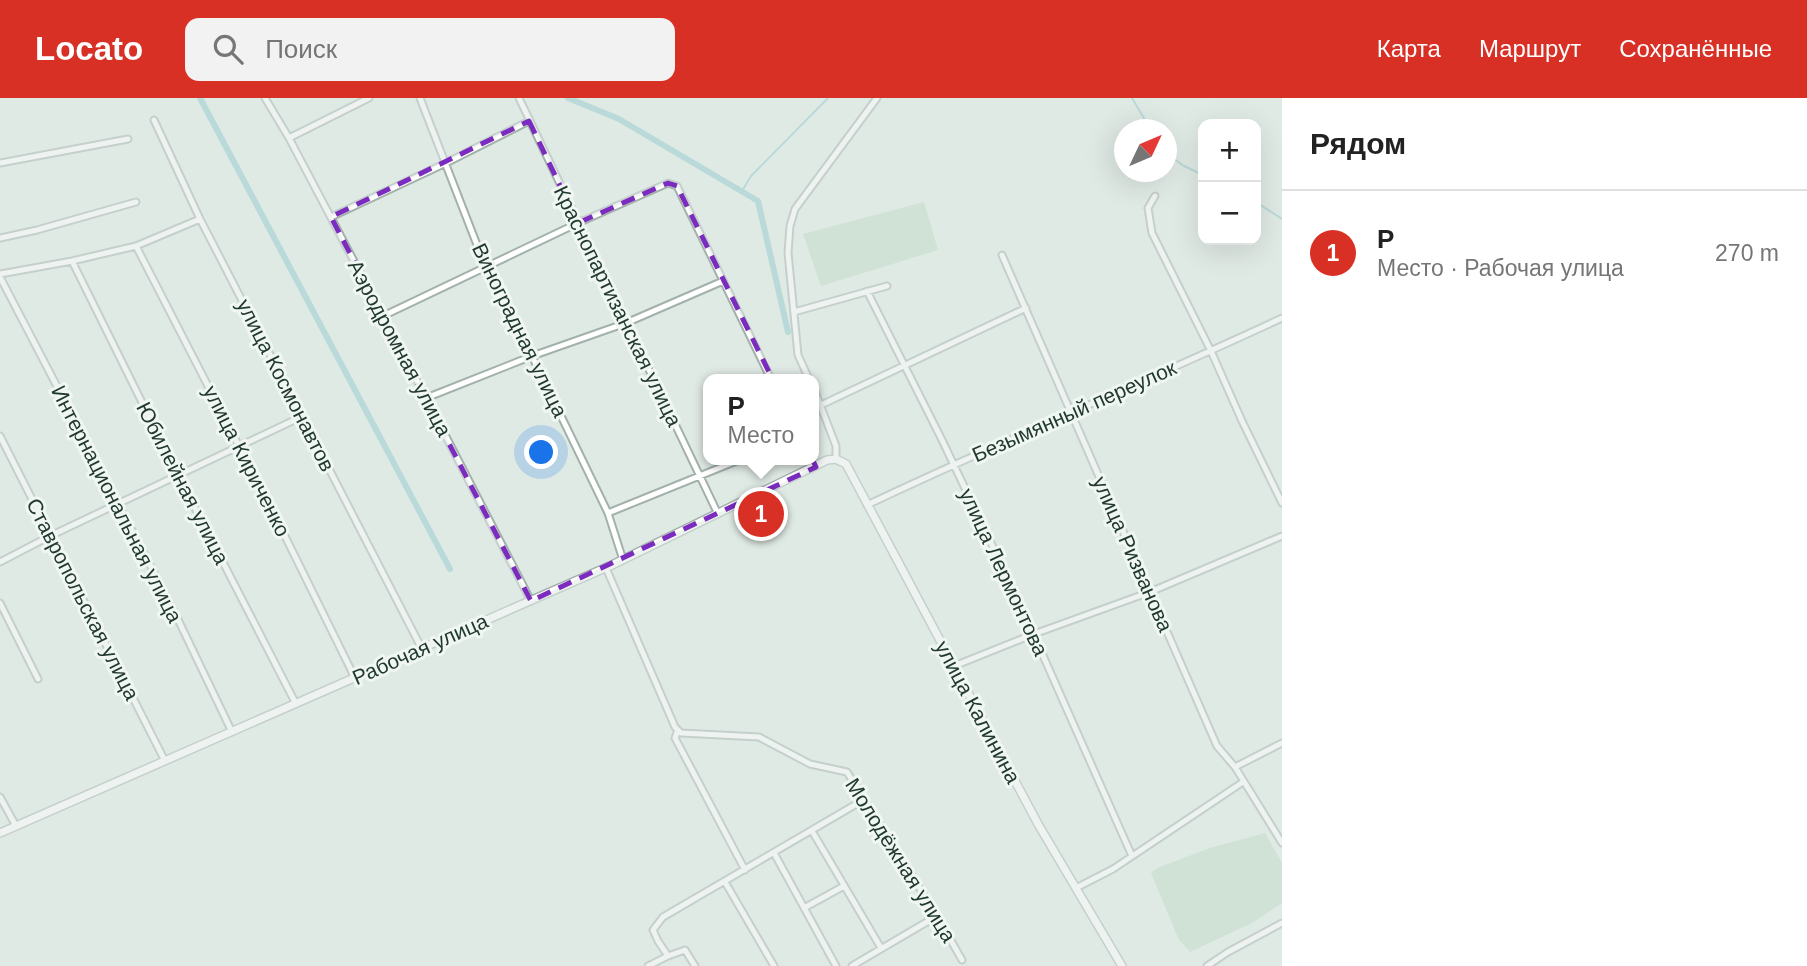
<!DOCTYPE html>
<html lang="ru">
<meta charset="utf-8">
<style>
body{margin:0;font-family:Arial,sans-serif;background:#f2f2f2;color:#222}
.controls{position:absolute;right:21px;top:21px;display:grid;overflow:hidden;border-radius:14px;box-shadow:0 7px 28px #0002}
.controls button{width:63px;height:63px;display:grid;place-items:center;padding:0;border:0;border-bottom:2px solid #e0e0e0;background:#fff;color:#222;font:35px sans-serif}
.compass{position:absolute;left:1114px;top:21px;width:63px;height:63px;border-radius:50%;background:#fff;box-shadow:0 7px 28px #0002;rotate:46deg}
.you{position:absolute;left:542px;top:355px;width:24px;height:24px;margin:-18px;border:5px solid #fff;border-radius:50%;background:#1a73e8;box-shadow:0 0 0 10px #1a73e833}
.badge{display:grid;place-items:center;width:46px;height:46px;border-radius:50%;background:#d93025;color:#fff;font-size:23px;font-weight:700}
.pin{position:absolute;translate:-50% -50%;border:4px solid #fff;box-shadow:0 2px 7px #0006}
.popup{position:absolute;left:703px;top:276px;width:116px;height:91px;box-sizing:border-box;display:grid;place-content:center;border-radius:14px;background:#fff;filter:drop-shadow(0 2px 5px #0005);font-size:23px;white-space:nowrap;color:#767676}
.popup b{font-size:26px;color:#222}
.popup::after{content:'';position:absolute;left:50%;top:100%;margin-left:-14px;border:14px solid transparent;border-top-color:#fff}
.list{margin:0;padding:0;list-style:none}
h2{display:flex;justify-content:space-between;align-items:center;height:91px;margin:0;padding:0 28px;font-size:30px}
h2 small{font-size:23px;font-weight:400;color:#767676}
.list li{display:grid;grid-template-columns:46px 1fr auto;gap:21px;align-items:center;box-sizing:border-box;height:126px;padding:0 28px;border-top:2px solid #e0e0e0}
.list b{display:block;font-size:26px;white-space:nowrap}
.list p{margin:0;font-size:23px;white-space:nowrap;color:#767676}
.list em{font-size:23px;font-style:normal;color:#767676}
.icon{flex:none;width:38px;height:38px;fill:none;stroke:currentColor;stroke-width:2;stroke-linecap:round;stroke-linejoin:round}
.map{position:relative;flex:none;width:1282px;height:868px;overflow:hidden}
header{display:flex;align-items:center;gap:42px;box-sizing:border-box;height:98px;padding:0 35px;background:#d93025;color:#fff}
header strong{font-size:33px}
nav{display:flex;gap:38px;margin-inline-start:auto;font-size:24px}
.search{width:490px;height:63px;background:#f2f2f2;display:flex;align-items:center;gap:18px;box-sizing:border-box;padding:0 24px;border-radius:14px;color:#767676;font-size:26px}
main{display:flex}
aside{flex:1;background:#fff}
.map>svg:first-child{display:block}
</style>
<header>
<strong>Locato</strong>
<div class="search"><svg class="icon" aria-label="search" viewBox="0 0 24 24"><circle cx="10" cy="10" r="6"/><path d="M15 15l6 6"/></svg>Поиск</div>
<nav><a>Карта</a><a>Маршрут</a><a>Сохранённые</a></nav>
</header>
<main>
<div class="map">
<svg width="1282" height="868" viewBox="0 0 1282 868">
<rect width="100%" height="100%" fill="#e0eae5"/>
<!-- green -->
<path fill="#bbd9c0" d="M 924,104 L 938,152 L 821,188 L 803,136 Z
M 1265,735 L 1282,765 L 1282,805 L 1254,824 L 1190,854 L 1179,842 L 1151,775 L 1157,770 L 1210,750 Z"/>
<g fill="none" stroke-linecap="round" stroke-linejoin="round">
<!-- stream -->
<path stroke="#8cc6cb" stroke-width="2" d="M 1132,0 L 1151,32
M 1167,56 L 1184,68 L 1203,77
M 742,93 L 751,78 L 828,0
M 1256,104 L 1282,121"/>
<!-- canal -->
<path stroke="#8cc6cb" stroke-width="6" d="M 200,0 L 450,471
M 568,0 L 619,21 L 758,103 L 788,234"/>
<defs>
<path id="minor" d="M 265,0 L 289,40 L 426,300 L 531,503
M 420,0 L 486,170 L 532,258 L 608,415 L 623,462
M 519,0 L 718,416
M 154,22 L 200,121 L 422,551
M 289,40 L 369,0
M 0,65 L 128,41
M 1155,98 L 1148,110 L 1152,135 L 1211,253 L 1242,323 L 1282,405
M 331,119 L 446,65 L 529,23
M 0,140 L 37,132 L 136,104
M 136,148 L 279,426 L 355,580
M 1002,157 L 1217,648 L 1235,669 L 1282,745
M 72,163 L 178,377 L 296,606
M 0,176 L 72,163 L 136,148 L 200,121
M 0,179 L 172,509 L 232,634
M 867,193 L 942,342 L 1021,508 L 1132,758
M 794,214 L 887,188
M 383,218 L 578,125 L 668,85 L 677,88 L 771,281
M 809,281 L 798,257 L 788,155 L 790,128 L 795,111 L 877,0
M 814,291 L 836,348 L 836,361
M 426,300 L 532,258 L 626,225 L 723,183
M 821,307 L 1026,210
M 0,338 L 165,663
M 867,407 C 1004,342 1145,284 1282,220
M 608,415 L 739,362
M 0,464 L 50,438 L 303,318
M 606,470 L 675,629 L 681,635 L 759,639 L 810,666 L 847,674 L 937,818 L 962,862
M 0,505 L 38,581
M 954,568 L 1034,536 L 1150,494 L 1282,438
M 678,632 L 675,640 L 745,772
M 1235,669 L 1282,645
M 0,699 L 16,728
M 812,733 L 881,850
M 774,755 L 836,868
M 725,784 L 774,868
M 1076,790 L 1113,771 L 1243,684
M 804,810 L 844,788
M 668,858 L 658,843 L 653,832 L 663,819 L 865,701
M 648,868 L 668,858 L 685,852 L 695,868
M 852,868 L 937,818
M 1207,868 L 1228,854 L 1282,825"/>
<path id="tertiary" d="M 0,735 L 612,467 L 827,362 L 836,361 L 846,366 L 1038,726 L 1122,868"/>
</defs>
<!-- minor casing -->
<use href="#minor" stroke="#a3b1ab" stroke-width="9"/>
<!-- tertiary casing -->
<use href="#tertiary" stroke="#a3b1ab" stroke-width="10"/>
<!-- minor -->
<use href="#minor" stroke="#fff" stroke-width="5"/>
<!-- tertiary -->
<use href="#tertiary" stroke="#fff" stroke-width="7"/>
</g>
<!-- marked area -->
<path d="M0 0H1282V868H0ZM 529,23 L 578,125 L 668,85 L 677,88 L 816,369 L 531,503 L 331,119 Z" fill="#e0eae5" fill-opacity=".55" fill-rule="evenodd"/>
<path fill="none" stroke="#7b2cbf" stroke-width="5" stroke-dasharray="14 9" stroke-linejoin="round" d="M 529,23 L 578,125 L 668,85 L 677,88 L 816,369 L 531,503 L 331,119 Z"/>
<g text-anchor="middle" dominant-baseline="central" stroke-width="6" stroke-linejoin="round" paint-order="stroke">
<!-- street labels -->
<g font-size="21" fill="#223931" stroke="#f0f7f3">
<text transform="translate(618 208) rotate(64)">Краснопартизанская улица</text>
<text transform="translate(520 232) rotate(64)">Виноградная улица</text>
<text transform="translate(400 250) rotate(62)">Аэродромная улица</text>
<text transform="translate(286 287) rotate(63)">улица Космонавтов</text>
<text transform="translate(1074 313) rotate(-24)">Безымянный переулок</text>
<text transform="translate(247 363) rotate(63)">улица Кириченко</text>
<text transform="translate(183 385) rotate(63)">Юбилейная улица</text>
<text transform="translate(117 406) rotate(63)">Интернациональная улица</text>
<text transform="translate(1133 456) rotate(66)">улица Ризванова</text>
<text transform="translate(1004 474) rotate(65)">улица Лермонтова</text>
<text transform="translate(83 501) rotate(63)">Ставропольская улица</text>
<text transform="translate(420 551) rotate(-24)">Рабочая улица</text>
<text transform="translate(978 614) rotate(62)">улица Калинина</text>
<text transform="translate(901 762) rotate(58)">Молодёжная улица</text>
</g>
</g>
</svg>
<div class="controls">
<button>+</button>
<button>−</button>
</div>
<svg class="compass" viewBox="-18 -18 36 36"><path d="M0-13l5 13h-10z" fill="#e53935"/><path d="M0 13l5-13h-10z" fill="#767676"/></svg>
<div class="you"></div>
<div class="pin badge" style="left:761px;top:416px">1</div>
<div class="popup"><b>Р</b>Место</div>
</div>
<aside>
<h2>Рядом<small></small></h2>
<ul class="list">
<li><span class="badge">1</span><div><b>Р</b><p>Место · Рабочая улица</p></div><em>270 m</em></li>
</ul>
</aside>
</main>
